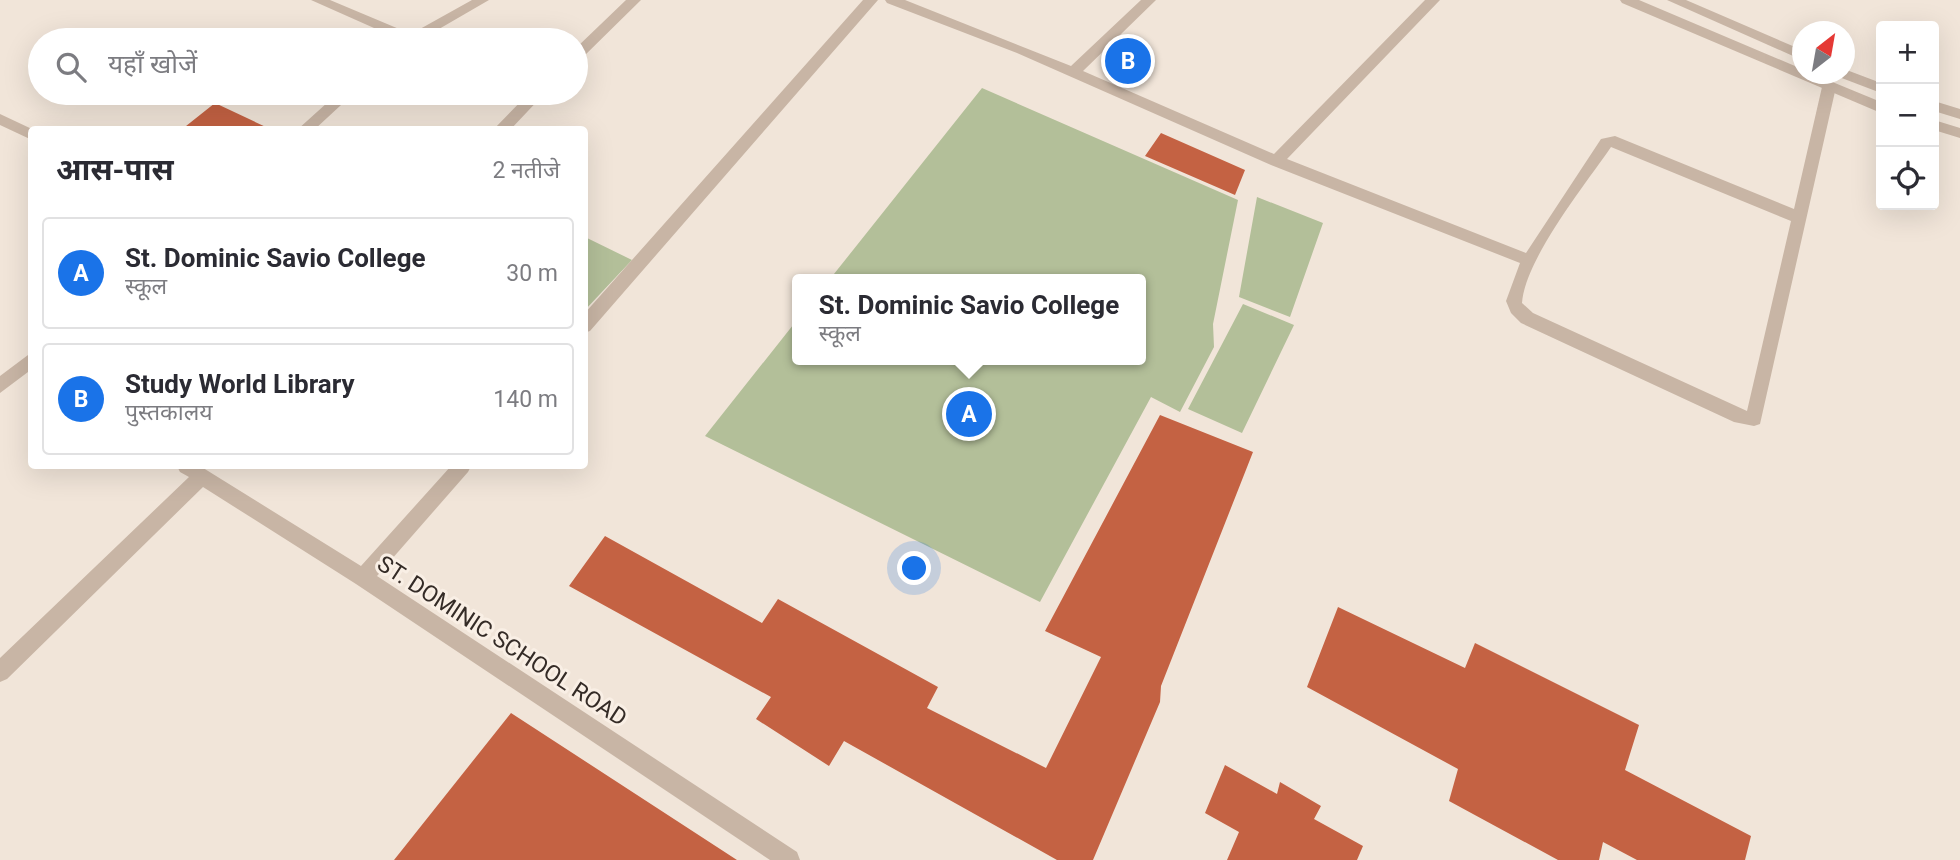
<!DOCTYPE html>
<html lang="hi">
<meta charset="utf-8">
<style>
body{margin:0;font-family:Roboto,"Noto Sans Devanagari",sans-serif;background:#f2f2f3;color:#2b2b33}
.controls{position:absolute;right:21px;top:21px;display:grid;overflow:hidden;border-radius:7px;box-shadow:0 7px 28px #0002}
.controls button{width:63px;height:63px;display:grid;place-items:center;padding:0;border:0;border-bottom:2px solid #e1e1e2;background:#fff;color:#2b2b33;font:35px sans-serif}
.compass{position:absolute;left:1792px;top:21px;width:63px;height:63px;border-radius:50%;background:#fff;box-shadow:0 7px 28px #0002;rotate:31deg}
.you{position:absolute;left:915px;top:569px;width:24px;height:24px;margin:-18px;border:5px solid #fff;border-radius:50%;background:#1a73e8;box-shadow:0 0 0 10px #1a73e833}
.badge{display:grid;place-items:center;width:46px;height:46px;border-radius:50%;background:#1a73e8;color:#fff;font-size:23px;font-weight:700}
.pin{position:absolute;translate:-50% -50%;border:4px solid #fff;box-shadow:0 2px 7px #0006}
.popup{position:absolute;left:792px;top:274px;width:354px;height:91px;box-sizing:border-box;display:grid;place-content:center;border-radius:7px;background:#fff;filter:drop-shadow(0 2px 5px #0005);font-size:23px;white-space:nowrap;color:#7c7c81}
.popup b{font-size:26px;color:#2b2b33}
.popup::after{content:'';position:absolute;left:50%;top:100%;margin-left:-14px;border:14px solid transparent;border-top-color:#fff}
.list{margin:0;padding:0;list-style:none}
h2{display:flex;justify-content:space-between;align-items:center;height:91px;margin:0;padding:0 28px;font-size:30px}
h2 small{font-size:23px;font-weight:400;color:#7c7c81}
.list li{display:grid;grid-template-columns:46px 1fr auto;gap:21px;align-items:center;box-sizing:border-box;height:112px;margin:0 14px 14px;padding:0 14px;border:2px solid #e1e1e2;border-radius:7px}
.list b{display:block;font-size:26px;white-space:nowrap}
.list p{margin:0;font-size:23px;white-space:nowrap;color:#7c7c81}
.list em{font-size:23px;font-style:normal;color:#7c7c81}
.icon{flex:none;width:38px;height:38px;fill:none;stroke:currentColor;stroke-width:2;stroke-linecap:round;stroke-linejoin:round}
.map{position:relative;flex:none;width:1960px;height:860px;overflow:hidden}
.search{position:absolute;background:#fff;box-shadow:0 7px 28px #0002;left:28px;top:28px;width:560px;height:77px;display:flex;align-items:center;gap:18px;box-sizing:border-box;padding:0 24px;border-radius:38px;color:#7c7c81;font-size:26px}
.panel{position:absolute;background:#fff;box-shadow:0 7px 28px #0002;left:28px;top:126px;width:560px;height:343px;border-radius:7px}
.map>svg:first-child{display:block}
</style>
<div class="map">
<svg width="1960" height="860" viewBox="0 0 1960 860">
<rect width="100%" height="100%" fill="#f1e5d9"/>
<!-- green -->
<path fill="#b3bf99" d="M 982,88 L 1238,200 L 1213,324 L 1214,347 L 1180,412 L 1151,397 L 1040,602 L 705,436 L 797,320 L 797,360 L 1140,360 L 1140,279 L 830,279 Z
M 1257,197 L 1323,223 L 1290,317 L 1239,297 Z
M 585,237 L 632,260 L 585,310 Z
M 1243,304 L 1294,325 L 1242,433 L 1188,409 Z"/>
<!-- building -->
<path fill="#c46243" d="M 215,103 L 268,128 L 181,130 Z
M 1161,133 L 1245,170 L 1235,195 L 1145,156 Z
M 1160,415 L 1253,452 L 1161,686 L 1160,702 L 1093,860 L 1057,860 L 844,741 L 829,766 L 756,719 L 771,697 L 569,586 L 605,536 L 762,623 L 778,599 L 938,687 L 927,708 L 1046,768 L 1101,657 L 1045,631 Z
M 1338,607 L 1465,668 L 1475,643 L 1639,725 L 1625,770 L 1751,836 L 1745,860 L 1637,860 L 1603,842 L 1599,860 L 1558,860 L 1449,801 L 1458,769 L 1307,687 Z
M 511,713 L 737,860 L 394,860 Z
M 1225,765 L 1277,794 L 1280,782 L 1321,806 L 1314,819 L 1363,846 L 1357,860 L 1227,860 L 1239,832 L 1205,813 Z"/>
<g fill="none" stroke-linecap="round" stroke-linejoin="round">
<!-- minor -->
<path fill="#c8b5a5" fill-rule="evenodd" d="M 311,0 L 330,0 L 411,34 L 472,0 L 489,0 L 420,40 L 401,40 Z
M 626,0 L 641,0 L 581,59 L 576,61 L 576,48 Z
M 863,0 L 878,0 L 590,331 L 584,333 L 584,314 Z
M 885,0 L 905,0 L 1071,66 L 1141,0 L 1156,0 L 1083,71 L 1274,154 L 1425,0 L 1440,0 L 1287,159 L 1526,253 L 1601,139 L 1615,136 L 1794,209 L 1822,87 L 1829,82 L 1834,83 L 1836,87 L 1760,424 L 1754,426 L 1734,422 L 1521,323 L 1511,313 L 1506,301 L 1520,263 L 1271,165 L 1017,53 L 887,3 ZM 1611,147 L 1791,221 L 1747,411 L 1533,313 L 1522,303 C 1525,259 1585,185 1611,147 Z
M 338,93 L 354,93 L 314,130 L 297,130 Z
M 529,93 L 545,93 L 510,130 L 493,130 Z
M 0,114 L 34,130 L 32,130 L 32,140 L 0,125 Z
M 32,352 L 32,369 L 0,393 L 0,376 Z
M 177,466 L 200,466 L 361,566 L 451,466 L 471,466 L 468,472 L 377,576 L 797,852 L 800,860 L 770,860 L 356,584 L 203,487 L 7,679 L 0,682 L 0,658 L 189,477 L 180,472 Z"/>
<!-- tertiary -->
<path fill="#c8b5a5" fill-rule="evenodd" d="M 1620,0 L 1639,0 L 1802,69 L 1802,74 L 1813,74 L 1881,102 L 1881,113 L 1622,3 Z
M 1667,0 L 1686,0 L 1802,50 L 1802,60 Z
M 1844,69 L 1881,83 L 1881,93 L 1839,77 L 1837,74 L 1844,74 Z
M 1934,101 L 1960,109 L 1960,119 L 1934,111 Z
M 1934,120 L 1960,128 L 1960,138 L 1934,130 Z"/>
</g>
<g text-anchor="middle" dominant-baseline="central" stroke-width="6" stroke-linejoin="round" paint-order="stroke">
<!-- street labels -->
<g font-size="23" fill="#342b26" stroke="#f9efe5">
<text transform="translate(502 641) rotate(33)">ST. DOMINIC SCHOOL ROAD</text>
</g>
</g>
</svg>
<div class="controls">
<button>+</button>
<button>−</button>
<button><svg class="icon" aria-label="locate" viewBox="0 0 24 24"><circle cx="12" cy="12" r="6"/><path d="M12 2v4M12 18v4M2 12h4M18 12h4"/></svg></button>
</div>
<svg class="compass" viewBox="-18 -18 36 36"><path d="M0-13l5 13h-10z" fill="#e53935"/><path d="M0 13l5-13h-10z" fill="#7c7c81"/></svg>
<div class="you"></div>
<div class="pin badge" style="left:969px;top:414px">A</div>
<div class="popup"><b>St. Dominic Savio College</b>स्कूल</div>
<div class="pin badge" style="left:1128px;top:61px">B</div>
<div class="search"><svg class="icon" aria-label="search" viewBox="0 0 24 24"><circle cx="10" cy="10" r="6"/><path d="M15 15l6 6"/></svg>यहाँ खोजें</div>
<section class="panel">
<h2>आस-पास<small>2 नतीजे</small></h2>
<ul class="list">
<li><span class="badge">A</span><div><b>St. Dominic Savio College</b><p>स्कूल</p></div><em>30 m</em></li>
<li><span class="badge">B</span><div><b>Study World Library</b><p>पुस्तकालय</p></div><em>140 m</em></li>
</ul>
</section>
</div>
